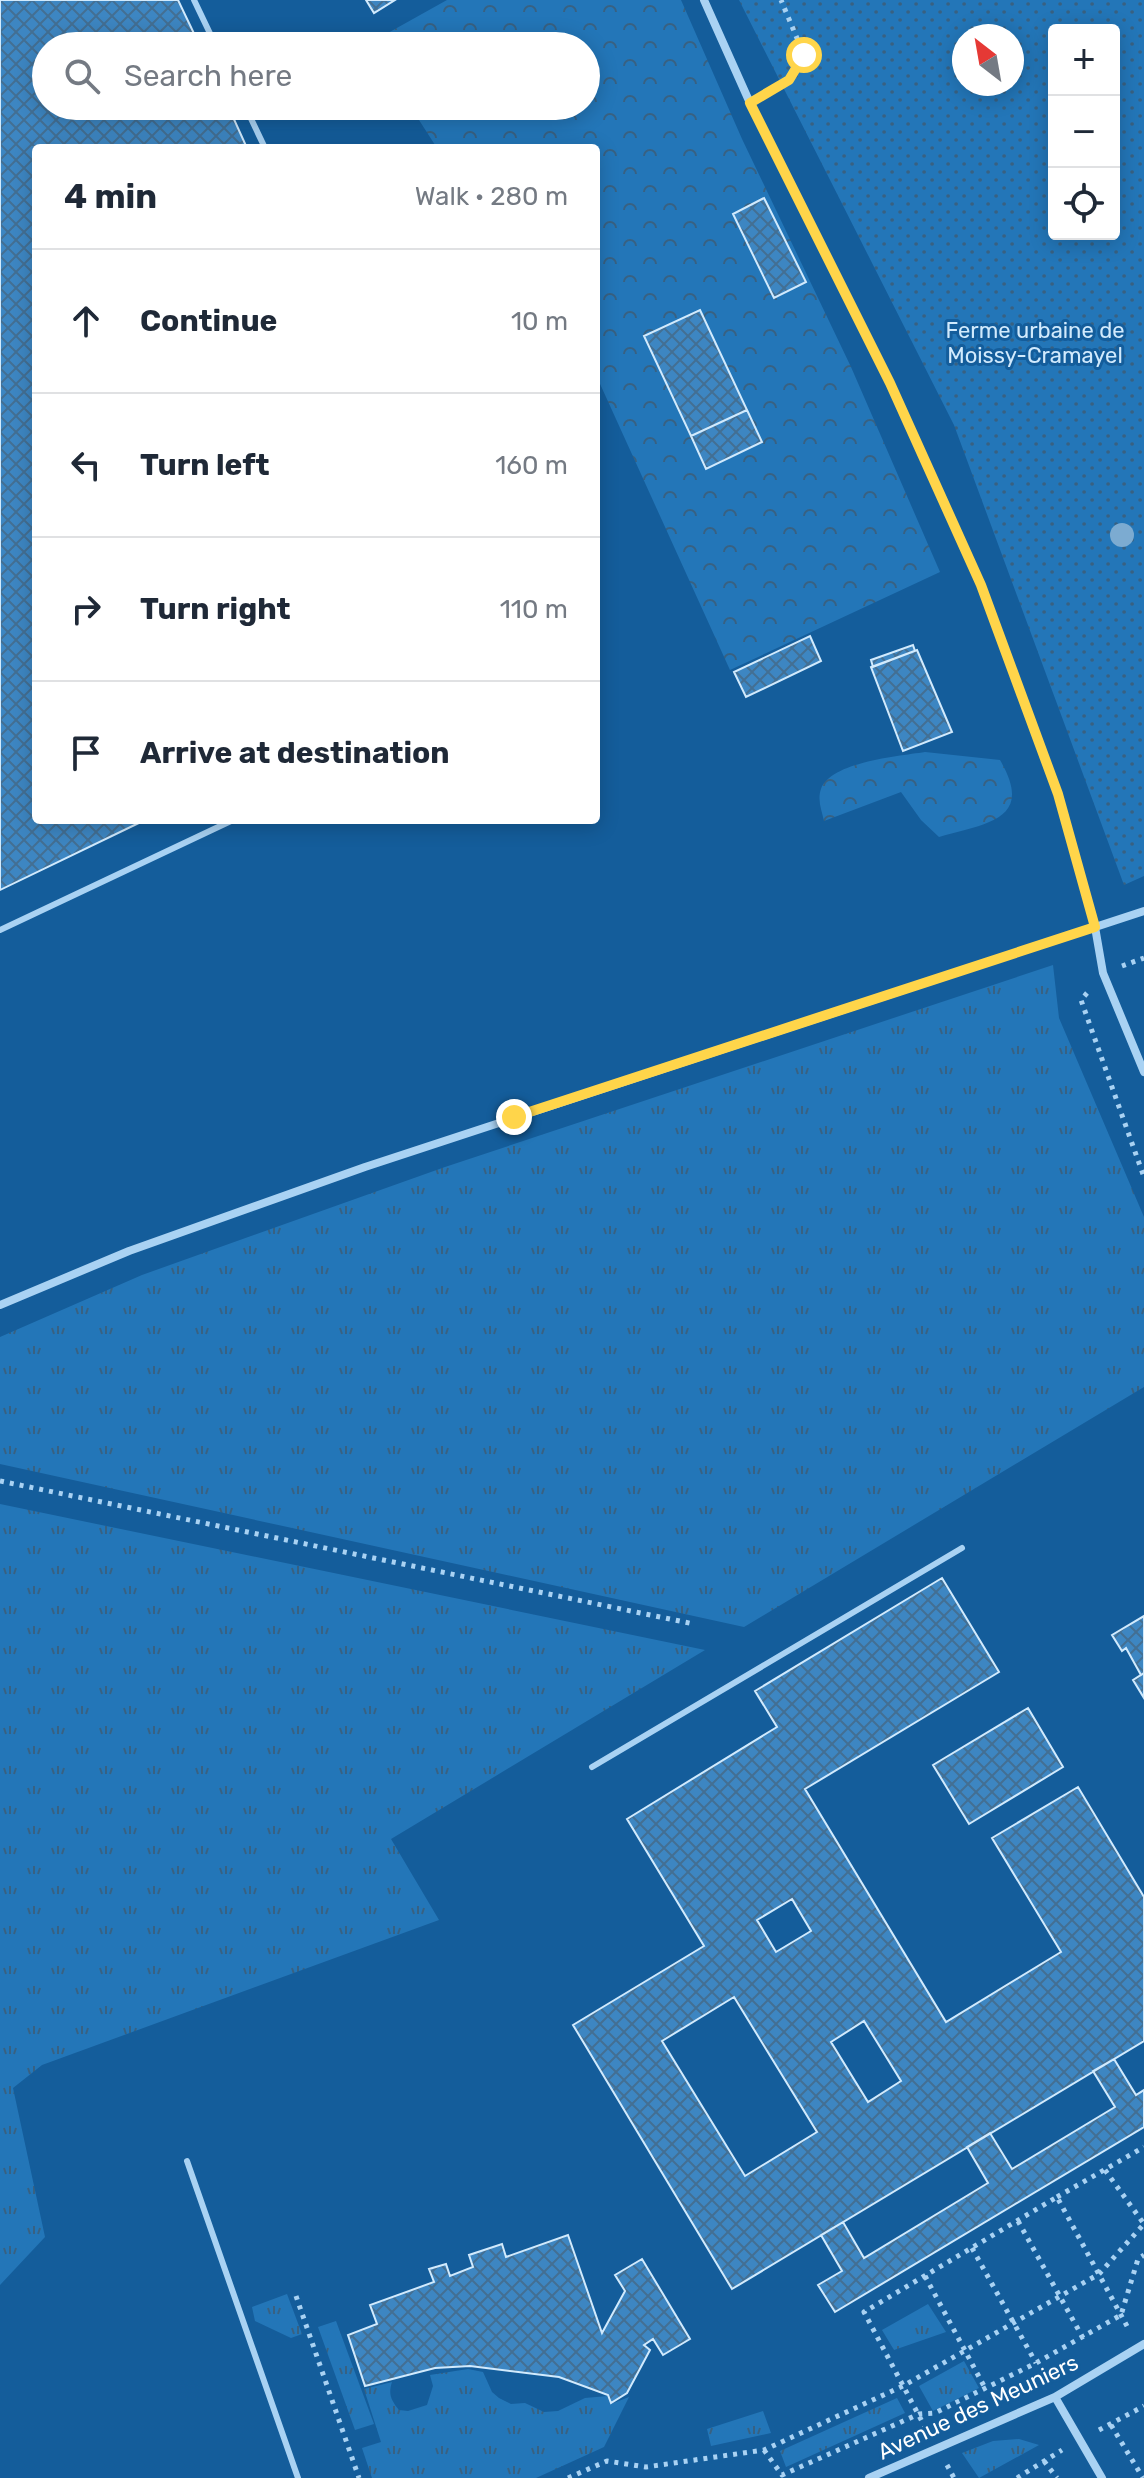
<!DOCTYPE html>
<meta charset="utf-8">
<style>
body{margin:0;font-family:Rubik,sans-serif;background:#f2f2f3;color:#1f2937}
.controls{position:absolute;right:24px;top:24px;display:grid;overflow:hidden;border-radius:8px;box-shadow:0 4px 20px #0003}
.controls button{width:72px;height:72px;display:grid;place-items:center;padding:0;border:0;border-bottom:2px solid #e0e1e3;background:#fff;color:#1f2937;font:40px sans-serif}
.compass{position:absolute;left:952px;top:24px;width:72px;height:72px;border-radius:50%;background:#fff;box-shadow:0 4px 20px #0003;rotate:329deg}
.stop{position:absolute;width:24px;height:24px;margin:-18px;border:6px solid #ffd54a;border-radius:50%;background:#fff}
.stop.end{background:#ffd54a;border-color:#fff;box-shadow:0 2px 8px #0008}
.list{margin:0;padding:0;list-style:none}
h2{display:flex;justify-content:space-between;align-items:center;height:104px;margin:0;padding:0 32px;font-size:34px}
h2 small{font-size:26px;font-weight:400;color:#747a83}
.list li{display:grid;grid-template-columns:52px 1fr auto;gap:24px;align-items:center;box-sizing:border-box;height:144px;padding:0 32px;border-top:2px solid #e0e1e3}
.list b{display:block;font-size:30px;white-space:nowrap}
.list em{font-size:26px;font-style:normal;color:#747a83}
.icon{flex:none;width:44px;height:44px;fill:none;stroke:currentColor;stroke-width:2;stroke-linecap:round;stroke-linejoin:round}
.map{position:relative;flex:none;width:1144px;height:2478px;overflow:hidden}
.search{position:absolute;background:#fff;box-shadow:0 4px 20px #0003;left:32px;top:32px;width:568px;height:88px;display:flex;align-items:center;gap:20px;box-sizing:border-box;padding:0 28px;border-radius:44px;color:#747a83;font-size:30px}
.panel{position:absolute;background:#fff;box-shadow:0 4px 20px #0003;left:32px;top:144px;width:568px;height:680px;border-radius:8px}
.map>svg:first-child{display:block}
</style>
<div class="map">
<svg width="1144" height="2478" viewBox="0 0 1144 2478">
<defs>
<pattern id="grass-tufts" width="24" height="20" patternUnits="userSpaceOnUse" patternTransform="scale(2)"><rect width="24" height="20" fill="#2376b8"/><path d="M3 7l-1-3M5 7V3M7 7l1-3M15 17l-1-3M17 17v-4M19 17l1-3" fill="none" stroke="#386182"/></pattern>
<pattern id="forest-crowns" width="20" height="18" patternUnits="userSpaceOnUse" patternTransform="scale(2)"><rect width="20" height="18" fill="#2376b8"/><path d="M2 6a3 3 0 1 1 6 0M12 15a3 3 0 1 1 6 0" fill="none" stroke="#386182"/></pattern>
<pattern id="park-dots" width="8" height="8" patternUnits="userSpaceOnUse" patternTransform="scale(2)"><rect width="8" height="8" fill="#2376b8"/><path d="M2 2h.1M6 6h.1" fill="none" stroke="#386182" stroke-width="1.8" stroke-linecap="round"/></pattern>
<pattern id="building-cross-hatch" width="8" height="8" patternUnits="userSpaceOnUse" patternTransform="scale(2)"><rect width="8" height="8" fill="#3d86c2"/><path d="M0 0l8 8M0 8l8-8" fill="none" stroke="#436f93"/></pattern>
</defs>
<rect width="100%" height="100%" fill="#145d9b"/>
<!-- grass -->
<path fill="url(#grass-tufts)" d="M 1053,965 L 1059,1018 L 1144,1217 L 1144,1387 L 744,1627 L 0,1464 L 0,1337 L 142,1275 L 445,1167 Z
M 0,1504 L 705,1650 L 391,1839 L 439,1920 L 42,2065 L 13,2088 L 45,2237 L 0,2285 Z
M 287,2294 L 302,2334 L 291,2338 L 255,2321 L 252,2307 Z
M 928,2304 L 946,2332 L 894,2350 L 882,2330 Z
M 336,2321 L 374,2424 L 355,2430 L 318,2327 Z
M 964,2361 L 979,2388 L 933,2411 L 919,2386 Z
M 468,2369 L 483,2372 L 492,2392 L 499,2398 L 511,2404 L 525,2403 L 544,2412 L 558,2411 L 585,2398 L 608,2396 L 611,2404 L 629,2397 L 604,2447 L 536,2478 L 372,2478 L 362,2448 L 381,2442 L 364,2389 L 392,2382 C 388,2394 391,2400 399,2410 L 408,2411 L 427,2405 L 433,2386 L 430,2375 Z
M 897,2398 L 905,2413 L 786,2467 L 780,2451 Z
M 763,2411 L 771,2433 L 711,2446 L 707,2429 Z
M 1019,2439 L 1039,2445 L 979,2478 L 962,2453 L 993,2441 Z"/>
<!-- forest -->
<path fill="url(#forest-crowns)" d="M 447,0 L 681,0 L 742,139 L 851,367 L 940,572 L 730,670 L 596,375 L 596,148 L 437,148 L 410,106 L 586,106 L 586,46 L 372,46 L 370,43 Z
M 925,752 L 1000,760 C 1035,820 987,823 939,837 L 921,820 L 901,792 L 824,821 C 822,811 817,800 821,789 C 830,762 900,756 925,752 Z"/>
<!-- park -->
<path fill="url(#park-dots)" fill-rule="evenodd" d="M 739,0 L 1144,0 L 1144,876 L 1124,885 L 954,425 ZM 1054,30 L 1114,30 L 1114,234 L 1054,234 ZM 964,36 L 1012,36 L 1012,84 L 964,84 Z"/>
<!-- building -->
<path fill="url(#building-cross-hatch)" stroke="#d1eafd" stroke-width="2" fill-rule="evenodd" d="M 0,0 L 178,0 L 200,46 L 46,46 L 46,106 L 228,106 L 247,148 L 36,148 L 36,820 L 145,820 L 0,890 Z
M 366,0 L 395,0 L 374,13 Z
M 764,198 L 806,282 L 774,298 L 733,214 Z
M 700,310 L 747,410 L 691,436 L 644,336 Z
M 747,410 L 762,442 L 706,469 L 691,436 Z
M 810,636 L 821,661 L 746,697 L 734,672 Z
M 913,645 L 915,651 L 873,667 L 871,660 Z
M 917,650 L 952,732 L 903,751 L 871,667 Z
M 942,1578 L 999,1672 L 805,1789 L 946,2022 L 1061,1952 L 992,1838 L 1078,1787 L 1144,1897 L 1144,2041 L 732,2289 L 573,2025 L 704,1946 L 627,1819 L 777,1727 L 755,1691 ZM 792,1899 L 811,1931 L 776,1952 L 757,1920 ZM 734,1997 L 817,2132 L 745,2176 L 662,2041 ZM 864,2021 L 901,2081 L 868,2102 L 831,2042 Z
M 1144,1616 L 1144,1673 L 1141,1675 L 1126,1648 L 1122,1651 L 1112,1635 Z
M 1144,1673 L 1144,1698 L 1133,1680 Z
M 1028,1708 L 1063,1767 L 969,1824 L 933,1765 Z
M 1114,2059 L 1136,2095 L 1144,2090 L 1144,2127 L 835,2312 L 818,2285 L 842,2271 L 821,2235 L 843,2222 L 864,2258 L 988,2183 L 967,2147 L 990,2133 L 1012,2169 L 1115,2107 L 1093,2071 Z
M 568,2235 L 602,2333 L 625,2291 L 615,2275 L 642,2259 L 690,2339 L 663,2355 L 653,2339 L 644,2345 L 650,2350 L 627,2393 L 611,2403 L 608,2395 L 559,2377 L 470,2366 L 435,2368 L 365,2386 L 348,2335 L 377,2324 L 370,2305 L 434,2282 L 429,2269 L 446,2264 L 450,2276 L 473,2267 L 469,2255 L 502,2244 L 506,2257 Z"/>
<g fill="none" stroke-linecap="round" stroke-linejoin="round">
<!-- path -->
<path stroke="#a9d2f3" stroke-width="5" stroke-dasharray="4 6" stroke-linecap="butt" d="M 768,92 L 789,80 L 804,55 L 781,0
M 1122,966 L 1144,958
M 1087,993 L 1081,1000 L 1144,1177
M 0,1481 L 694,1624
M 1105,2170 L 1144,2224
M 1057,2197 L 1144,2147
M 1018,2221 L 1083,2338
M 972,2248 L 1036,2363
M 925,2276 L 985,2388
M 296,2296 L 359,2478
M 1111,2425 L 1143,2478
M 926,2429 L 864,2312 L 1057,2197 L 1128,2328
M 1099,2430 L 1144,2406
M 764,2450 L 782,2475 L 919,2414 L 935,2413 L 1036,2363 L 1121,2315 L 1138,2259 L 1144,2255
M 1044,2461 L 1057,2478
M 947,2465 L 954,2478
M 568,2478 L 607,2461 L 646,2467 L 764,2450 L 903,2386 L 1099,2274 L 1144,2224
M 1017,2478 L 1062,2450"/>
<!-- lane -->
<path stroke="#a9d2f3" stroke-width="6" d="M 194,0 L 216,46
M 245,106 L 265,148
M 0,930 L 233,820
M 592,1767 L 962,1548
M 187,2161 L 298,2478"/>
<!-- street -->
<path stroke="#a9d2f3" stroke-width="8" d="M 704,0 L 750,103 L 890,383 L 981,585 L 1058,794 L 1095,927 L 1103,973 L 1144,1072
M 0,1305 L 129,1251 L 365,1167 L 1144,911
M 1055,2397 L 1102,2478
M 869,2478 L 1055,2397 L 1144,2344"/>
</g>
<!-- trees -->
<circle fill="#7cabd1" cx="1122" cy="535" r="12"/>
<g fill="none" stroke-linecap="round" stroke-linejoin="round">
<!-- route -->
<path stroke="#ffd54a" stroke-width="10" d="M 514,1117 L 1095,927 L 1058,794 L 981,585 L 890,383 L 750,103 L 789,80 L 804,55"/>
</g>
<g text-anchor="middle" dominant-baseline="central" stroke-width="6" stroke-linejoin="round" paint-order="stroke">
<!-- park labels -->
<g font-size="22" fill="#d1eafd" stroke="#145d9b">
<text x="1035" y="330">Ferme urbaine de<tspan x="1035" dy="25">Moissy-Cramayel</tspan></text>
</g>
<!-- street labels -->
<g font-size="22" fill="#fff" stroke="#145d9b">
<text transform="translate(978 2407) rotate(-25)">Avenue des Meuniers</text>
</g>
</g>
</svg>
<div class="controls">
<button>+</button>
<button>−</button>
<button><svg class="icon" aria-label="locate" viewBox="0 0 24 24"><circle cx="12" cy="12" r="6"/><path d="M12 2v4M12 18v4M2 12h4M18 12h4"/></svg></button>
</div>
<svg class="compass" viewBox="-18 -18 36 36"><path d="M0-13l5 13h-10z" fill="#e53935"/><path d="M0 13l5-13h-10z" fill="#747a83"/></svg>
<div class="stop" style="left:804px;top:55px"></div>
<div class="stop end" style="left:514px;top:1117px"></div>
<div class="search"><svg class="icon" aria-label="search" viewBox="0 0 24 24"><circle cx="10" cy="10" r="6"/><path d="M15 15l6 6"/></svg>Search here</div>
<section class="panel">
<h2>4 min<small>Walk · 280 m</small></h2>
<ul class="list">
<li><svg class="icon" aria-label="ahead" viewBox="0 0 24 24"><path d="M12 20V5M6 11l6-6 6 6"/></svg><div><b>Continue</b></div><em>10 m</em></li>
<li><svg class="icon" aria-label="left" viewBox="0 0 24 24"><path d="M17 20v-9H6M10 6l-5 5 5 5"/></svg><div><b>Turn left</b></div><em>160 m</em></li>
<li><svg class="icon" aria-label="right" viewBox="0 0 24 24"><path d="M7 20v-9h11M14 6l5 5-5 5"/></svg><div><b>Turn right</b></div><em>110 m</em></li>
<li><svg class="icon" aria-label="arrive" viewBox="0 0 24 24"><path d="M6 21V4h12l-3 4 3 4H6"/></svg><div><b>Arrive at destination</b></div></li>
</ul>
</section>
</div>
